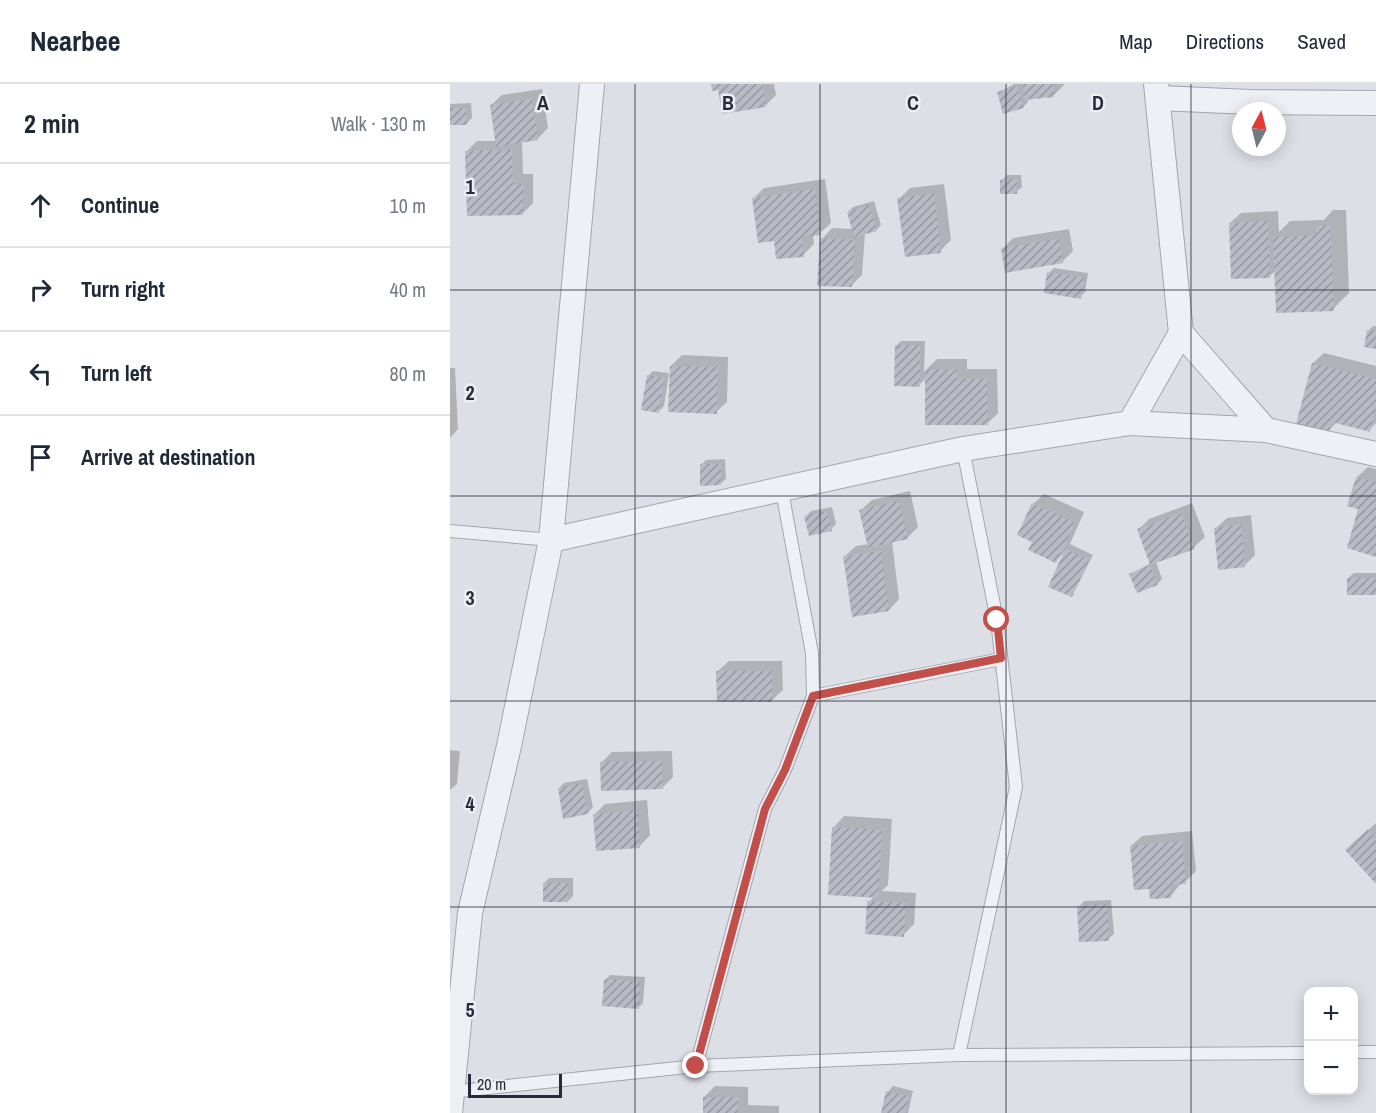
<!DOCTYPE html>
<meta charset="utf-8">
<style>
body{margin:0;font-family:"Archivo Narrow",sans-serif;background:#f6f6f7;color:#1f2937}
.controls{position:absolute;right:18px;bottom:18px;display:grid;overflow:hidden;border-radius:12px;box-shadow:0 3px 15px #0003}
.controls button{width:54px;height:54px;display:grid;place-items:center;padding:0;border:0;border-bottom:2px solid #e0e1e3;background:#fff;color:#1f2937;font:30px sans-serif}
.compass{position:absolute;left:782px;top:18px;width:54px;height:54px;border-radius:50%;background:#fff;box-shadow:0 3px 15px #0003;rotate:7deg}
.scale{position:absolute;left:18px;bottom:15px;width:94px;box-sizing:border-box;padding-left:6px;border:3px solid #282b3b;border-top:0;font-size:16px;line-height:21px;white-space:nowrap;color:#282b3b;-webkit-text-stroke:4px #eceef4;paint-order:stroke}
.stop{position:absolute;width:18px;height:18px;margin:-14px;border:4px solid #c34f4a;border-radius:50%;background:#fff}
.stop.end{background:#c34f4a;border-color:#fff;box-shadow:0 2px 6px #0008}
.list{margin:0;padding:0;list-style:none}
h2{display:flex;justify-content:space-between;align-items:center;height:78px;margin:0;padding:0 24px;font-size:26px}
h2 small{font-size:20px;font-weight:400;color:#747a83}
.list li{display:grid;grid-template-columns:39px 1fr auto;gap:18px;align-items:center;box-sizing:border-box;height:84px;padding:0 24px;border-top:2px solid #e0e1e3}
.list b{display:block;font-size:22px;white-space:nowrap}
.list em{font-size:20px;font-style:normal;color:#747a83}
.icon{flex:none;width:33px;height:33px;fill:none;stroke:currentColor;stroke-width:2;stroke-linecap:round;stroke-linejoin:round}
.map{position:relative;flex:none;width:926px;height:1029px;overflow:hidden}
header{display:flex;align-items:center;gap:36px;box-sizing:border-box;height:84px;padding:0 30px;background:#fff;border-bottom:2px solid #e0e1e3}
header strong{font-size:28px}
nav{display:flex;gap:33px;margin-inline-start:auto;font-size:21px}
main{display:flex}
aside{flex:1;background:#fff}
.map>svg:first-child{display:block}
</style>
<header>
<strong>Nearbee</strong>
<nav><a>Map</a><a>Directions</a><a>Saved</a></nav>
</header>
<main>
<aside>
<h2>2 min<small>Walk · 130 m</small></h2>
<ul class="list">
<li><svg class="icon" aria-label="ahead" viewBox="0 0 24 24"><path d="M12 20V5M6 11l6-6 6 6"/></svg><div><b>Continue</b></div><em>10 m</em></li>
<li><svg class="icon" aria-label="right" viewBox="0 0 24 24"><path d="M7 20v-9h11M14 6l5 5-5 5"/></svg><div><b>Turn right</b></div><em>40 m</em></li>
<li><svg class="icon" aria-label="left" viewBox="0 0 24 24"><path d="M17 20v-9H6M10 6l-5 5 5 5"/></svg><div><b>Turn left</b></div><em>80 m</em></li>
<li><svg class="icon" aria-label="arrive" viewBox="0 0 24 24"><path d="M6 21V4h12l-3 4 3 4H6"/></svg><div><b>Arrive at destination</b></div></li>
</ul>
</aside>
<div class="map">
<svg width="926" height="1029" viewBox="0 0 926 1029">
<defs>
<pattern id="building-hatch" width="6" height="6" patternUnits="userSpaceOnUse" patternTransform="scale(1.5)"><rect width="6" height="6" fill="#b8bac5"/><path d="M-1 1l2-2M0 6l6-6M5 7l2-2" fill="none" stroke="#9697a1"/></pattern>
</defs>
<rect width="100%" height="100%" fill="#dddfe6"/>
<!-- shadow -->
<path fill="#0003" d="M 262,0 L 324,0 L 326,11 L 315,22 Z
M 564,0 L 614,0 L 614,1 L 603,12 L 577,14 L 578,18 L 573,23 L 548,9 Z
M 92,5 L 98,44 L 87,55 L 72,57 L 73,90 L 83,90 L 83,119 L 73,129 L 16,68 L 27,57 L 47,57 L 41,21 L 52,11 Z
M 21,19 L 22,34 L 17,39 L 0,40 L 0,20 Z
M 557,91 L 571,91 L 572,103 L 566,108 L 552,96 Z
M 375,95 L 381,139 L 370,149 L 363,150 L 364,160 L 353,171 L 326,155 L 304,114 L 314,104 Z
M 494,100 L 501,156 L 490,167 L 449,115 L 460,104 Z
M 424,117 L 431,141 L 426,146 L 415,149 L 412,191 L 401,202 L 372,155 L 382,144 L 403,145 L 398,128 L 403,123 Z
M 883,126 L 896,126 L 899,209 L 883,225 L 825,187 L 820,192 L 780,139 L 791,129 L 828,127 L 829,148 L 840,137 L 874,136 Z
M 619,145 L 623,167 L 612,178 L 552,165 L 563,154 Z
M 604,184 L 638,189 L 635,208 L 630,213 L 599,189 Z
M 923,242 L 926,242 L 926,263 L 918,247 Z
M 451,257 L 475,257 L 474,288 L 487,275 L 517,275 L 517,285 L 547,285 L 548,329 L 537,340 L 476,294 L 469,301 L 446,262 Z
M 874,269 L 926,282 L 926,339 L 919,346 L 887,338 L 878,347 L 863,279 Z
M 232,271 L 278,273 L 277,318 L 266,328 L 221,282 Z
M 0,284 L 5,284 L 8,345 L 0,354 Z
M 203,287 L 219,289 L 214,322 L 209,327 L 198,292 Z
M 275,375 L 276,395 L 270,400 L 251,381 L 256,376 Z
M 918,383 L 926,385 L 926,471 L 907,393 Z
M 460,407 L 468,443 L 457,454 L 442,457 L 449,515 L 439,526 L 395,472 L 406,462 L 419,460 L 411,426 L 422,416 Z
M 594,410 L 634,428 L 620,460 L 643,471 L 622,512 L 615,467 L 606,477 L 584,457 L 583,420 Z
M 742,419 L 755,453 L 744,463 L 706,478 L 712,495 L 707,500 L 681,490 L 701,479 L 688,446 L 699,435 Z
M 382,423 L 386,440 L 381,445 L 356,432 L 361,427 Z
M 801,431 L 805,471 L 794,482 L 766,444 L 777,434 Z
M 904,489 L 926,489 L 926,509 L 898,494 Z
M 279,577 L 332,577 L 333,606 L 322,616 L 268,587 Z
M 0,666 L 10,667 L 7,700 L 0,706 Z
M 222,667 L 223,693 L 212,704 L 151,679 L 162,668 Z
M 137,695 L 143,723 L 138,729 L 109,704 L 114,699 Z
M 197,716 L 200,751 L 190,762 L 144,731 L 155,720 Z
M 394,732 L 442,735 L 438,801 L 432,807 L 466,809 L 464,840 L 453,851 L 419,818 L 424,812 L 384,743 Z
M 926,739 L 926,798 L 908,755 Z
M 742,747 L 746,787 L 735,798 L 731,799 L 721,812 L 700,803 L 681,762 L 692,752 Z
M 99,794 L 123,794 L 123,812 L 118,817 L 94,799 Z
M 661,816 L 664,850 L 658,855 L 629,823 L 634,817 Z
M 160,891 L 195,893 L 193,919 L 188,924 L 155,896 Z
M 265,1002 L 298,1003 L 298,1021 L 329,1022 L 329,1029 L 254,1029 L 254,1013 Z
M 443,1002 L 463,1007 L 458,1029 L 433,1029 L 438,1008 Z"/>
<!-- building -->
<path fill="url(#building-hatch)" d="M 261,0 L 312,0 L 316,23 L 272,30 L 268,6 L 262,7 Z
M 573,0 L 603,0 L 604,13 L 574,16 Z
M 567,2 L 574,24 L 553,30 L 547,8 Z
M 82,15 L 88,56 L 46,63 L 40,21 Z
M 0,24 L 16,24 L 17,41 L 0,41 Z
M 62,66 L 63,100 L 73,100 L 73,131 L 17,132 L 15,67 Z
M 567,95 L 567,110 L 550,110 L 550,96 Z
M 365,105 L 371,151 L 352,153 L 354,173 L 326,175 L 324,157 L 308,159 L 302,114 Z
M 484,110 L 491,169 L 455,173 L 447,114 Z
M 419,121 L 427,147 L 404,153 L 397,128 Z
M 818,137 L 820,194 L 781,195 L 779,139 Z
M 880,141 L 884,227 L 826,229 L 823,153 L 866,151 L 866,142 Z
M 370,154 L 405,156 L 402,203 L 367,202 Z
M 609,155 L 613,179 L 555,189 L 551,164 Z
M 597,188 L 634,194 L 631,215 L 594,209 Z
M 917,246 L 926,247 L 926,265 L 914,263 Z
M 445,261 L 470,261 L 470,303 L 444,302 Z
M 862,279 L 926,295 L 926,323 L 920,348 L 882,338 L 879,348 L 846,340 Z
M 220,282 L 268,283 L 267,330 L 218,328 Z
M 507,285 L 507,295 L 537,295 L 538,341 L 475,341 L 475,286 Z
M 197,291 L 214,294 L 209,329 L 191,326 Z
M 250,380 L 271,380 L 271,401 L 250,402 Z
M 906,393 L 926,398 L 926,473 L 897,464 L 908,425 L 897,422 Z
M 449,417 L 458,455 L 418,464 L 409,426 Z
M 582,419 L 625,439 L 606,479 L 578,466 L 582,458 L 567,451 Z
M 377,427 L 382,447 L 359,452 L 354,432 Z
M 731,429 L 745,465 L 700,481 L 687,445 Z
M 791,441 L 795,483 L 768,486 L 764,444 Z
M 615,465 L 639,476 L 622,513 L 598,503 Z
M 431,467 L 439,527 L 402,533 L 393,472 Z
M 700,481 L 708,501 L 687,509 L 679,490 Z
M 897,494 L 926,494 L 926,511 L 897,511 Z
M 266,587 L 322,587 L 322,618 L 267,618 Z
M 212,677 L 213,705 L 151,707 L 150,678 Z
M 132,699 L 138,730 L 113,735 L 108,704 Z
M 187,726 L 190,764 L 146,767 L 143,730 Z
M 382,743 L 432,746 L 428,814 L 378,811 Z
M 918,745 L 926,754 L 926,800 L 895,766 Z
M 732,757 L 736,800 L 720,801 L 721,814 L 700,815 L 699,805 L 684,806 L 680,762 Z
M 93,799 L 118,799 L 118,818 L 93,818 Z
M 417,817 L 456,819 L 454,853 L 415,850 Z
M 657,820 L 659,857 L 629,858 L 627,822 Z
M 154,895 L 190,898 L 189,925 L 152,922 Z
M 436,1007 L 459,1012 L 455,1029 L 431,1029 Z
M 253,1013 L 288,1013 L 287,1029 L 253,1029 Z"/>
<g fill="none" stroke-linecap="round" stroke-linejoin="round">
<defs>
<path id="lane" d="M 0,447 L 101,456
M 363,612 L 551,575
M 904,968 L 926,968
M 509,971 L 566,703 L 547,536 L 513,365
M 246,982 L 315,725 L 335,686 L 363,612 L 362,569 L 332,407
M 0,1008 L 246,982 L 509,971 L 858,969"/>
<path id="street" d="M 709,14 L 800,18 L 926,19
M 731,249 L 816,346
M 680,339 L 731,249 L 706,0
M 101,456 L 513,365 L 680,339 L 816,346 L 926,370
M 0,1029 L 20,829 L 59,662 L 101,456 L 142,0"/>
</defs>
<!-- lane casing -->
<use href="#lane" stroke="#a3a5af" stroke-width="14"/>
<!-- street casing -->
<use href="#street" stroke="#a3a5af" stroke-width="26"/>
<!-- lane -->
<use href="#lane" stroke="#eff0f5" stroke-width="12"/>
<!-- street -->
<use href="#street" stroke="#eff0f5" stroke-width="24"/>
</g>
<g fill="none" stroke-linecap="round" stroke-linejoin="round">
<!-- route -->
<path stroke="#c34f4a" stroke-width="8" d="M 246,982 L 315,725 L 335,686 L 363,612 L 551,574 L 547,536"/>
</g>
<!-- grid -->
<path fill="none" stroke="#282b3b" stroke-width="1.5" stroke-opacity="0.55" d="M 185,0 L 185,1029M 370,0 L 370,1029M 556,0 L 556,1029M 741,0 L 741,1029M 0,206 L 926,206M 0,412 L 926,412M 0,617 L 926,617M 0,823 L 926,823"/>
<g font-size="20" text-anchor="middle" font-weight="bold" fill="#282b3b" stroke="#eceef4" stroke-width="5" stroke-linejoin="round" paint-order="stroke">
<text x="93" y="26">A</text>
<text x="278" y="26">B</text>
<text x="463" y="26">C</text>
<text x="648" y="26">D</text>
<text x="20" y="110">1</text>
<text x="20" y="316">2</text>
<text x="20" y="521">3</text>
<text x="20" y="727">4</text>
<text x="20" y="933">5</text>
</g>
</svg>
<div class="controls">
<button>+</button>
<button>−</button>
</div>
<svg class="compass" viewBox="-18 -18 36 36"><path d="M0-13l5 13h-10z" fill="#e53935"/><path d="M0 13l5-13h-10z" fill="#747a83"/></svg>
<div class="scale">20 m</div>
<div class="stop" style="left:547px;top:536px"></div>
<div class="stop end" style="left:246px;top:982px"></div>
</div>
</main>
